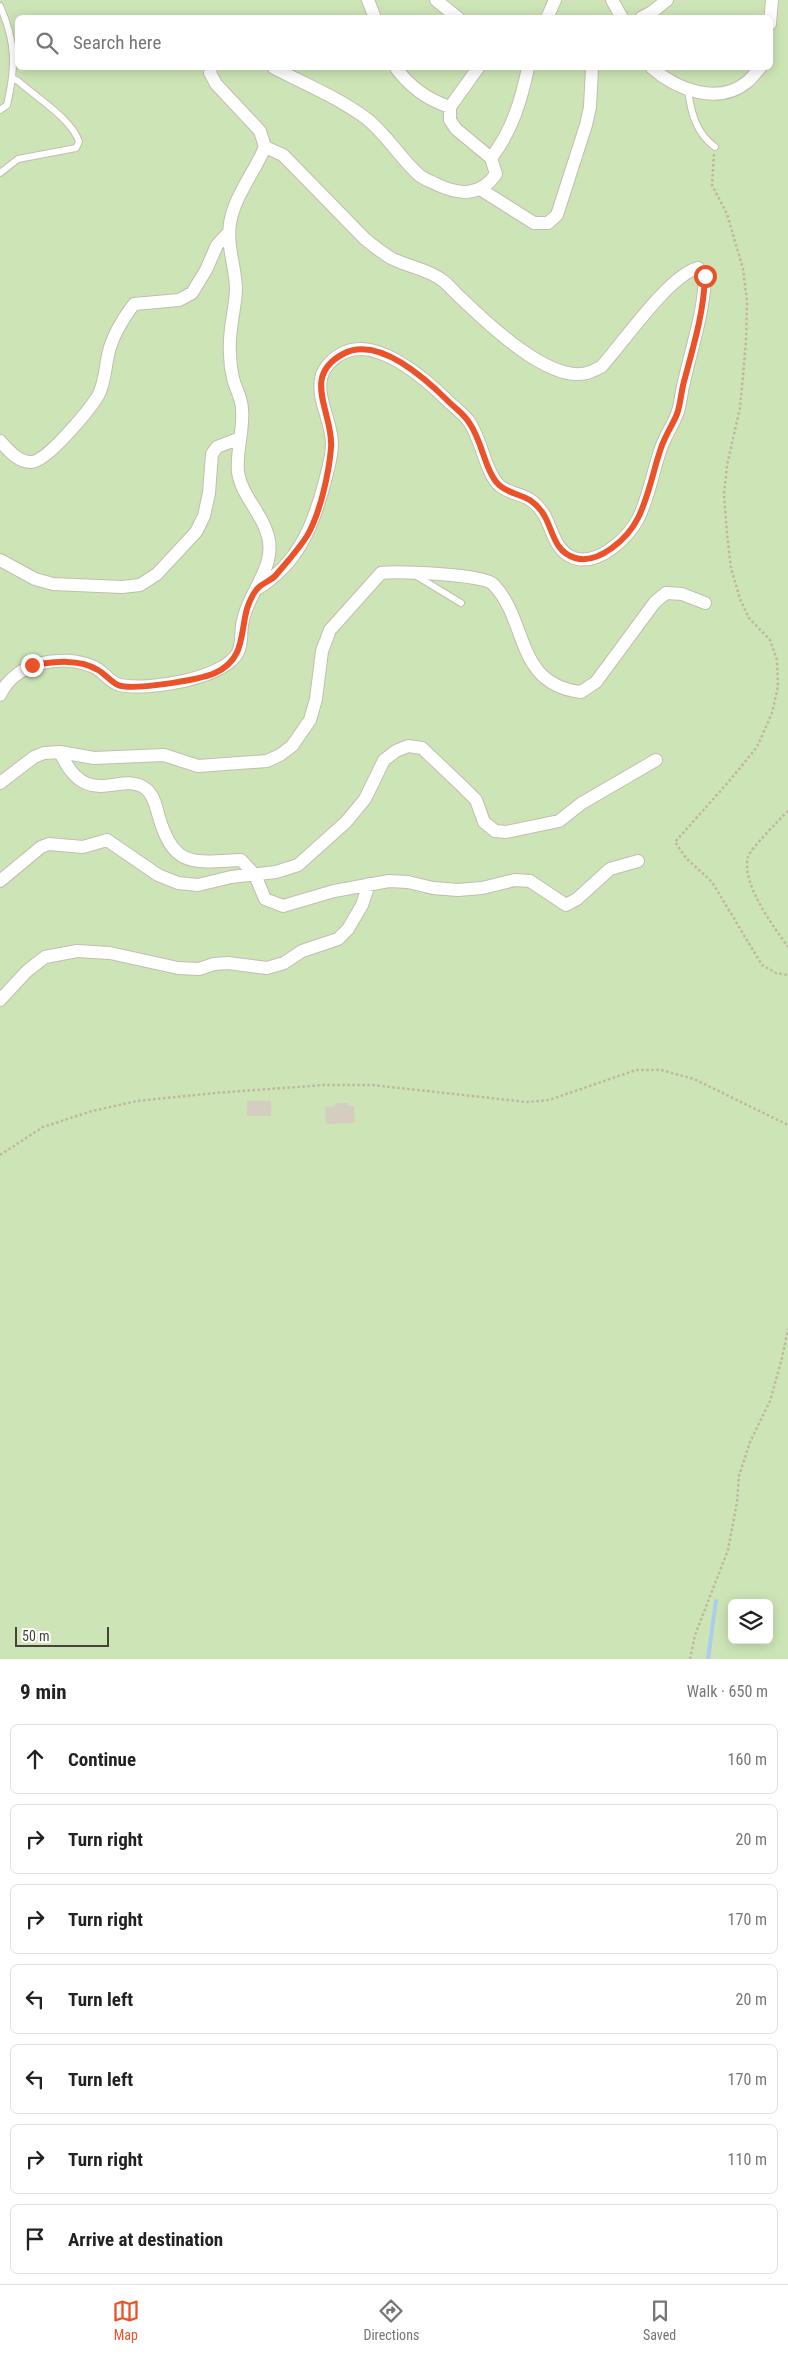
<!DOCTYPE html>
<meta charset="utf-8">
<style>
body{margin:0;font-family:"Roboto Condensed",sans-serif;background:#f2f2f2;color:#222}
.controls{position:absolute;right:15px;bottom:15px;display:grid;overflow:hidden;border-radius:8px;box-shadow:0 2px 12px #0003}
.controls button{width:45px;height:45px;display:grid;place-items:center;padding:0;border:0;border-bottom:1px solid #e0e0e0;background:#fff;color:#222;font:25px sans-serif}
.scale{position:absolute;left:15px;bottom:12px;width:94px;box-sizing:border-box;padding-left:5px;border:2px solid #484339;border-top:0;font-size:14px;line-height:18px;white-space:nowrap;color:#484339;-webkit-text-stroke:4px #fff;paint-order:stroke}
.stop{position:absolute;width:15px;height:15px;margin:-11px;border:4px solid #ec522a;border-radius:50%;background:#fff}
.stop.end{background:#ec522a;border-color:#fff;box-shadow:0 1px 5px #0008}
.list{margin:0;padding:0;list-style:none}
h2{display:flex;justify-content:space-between;align-items:center;height:65px;margin:0;padding:0 20px;font-size:21px}
h2 small{font-size:16px;font-weight:400;color:#767676}
.list li{display:grid;grid-template-columns:32px 1fr auto;gap:15px;align-items:center;box-sizing:border-box;height:70px;margin:0 10px 10px;padding:0 10px;border:1px solid #e0e0e0;border-radius:8px}
.list b{display:block;font-size:19px;white-space:nowrap}
.list em{font-size:16px;font-style:normal;color:#767676}
.icon{flex:none;width:28px;height:28px;fill:none;stroke:currentColor;stroke-width:2;stroke-linecap:round;stroke-linejoin:round}
.map{position:relative;flex:none;width:788px;height:1659px;overflow:hidden}
.search{position:absolute;background:#fff;box-shadow:0 2px 12px #0003;left:15px;right:15px;top:15px;height:55px;display:flex;align-items:center;gap:12px;box-sizing:border-box;padding:0 18px;border-radius:8px;color:#767676;font-size:19px}
.sheet{height:625px;background:#fff}
nav{display:flex;justify-content:space-around;align-items:center;box-sizing:border-box;height:70px;border-top:1px solid #e0e0e0;background:#fff;font-size:14px;color:#767676}
nav a{display:grid;justify-items:center;gap:2px}
nav .on{color:#ec522a}
.map>svg:first-child{display:block}
</style>
<div class="map">
<svg width="788" height="1659" viewBox="0 0 788 1659">
<rect width="100%" height="100%" fill="#f4f2ea"/>
<!-- green -->
<path fill="#cde5b6" fill-rule="evenodd" d="M 0,0 L 788,0 L 788,1659 L 0,1659 ZM 18,18 L 770,18 L 770,68 L 18,68 ZM 732,1603 L 769,1603 L 769,1640 L 732,1640 Z"/>
<g fill="none" stroke-linecap="round" stroke-linejoin="round">
<!-- stream -->
<path stroke="#abceec" stroke-width="4" d="M 708,1659 L 716,1601"/>
</g>
<!-- building -->
<path fill="#d5cec0" d="M 247,1101 L 271,1101 L 271,1116 L 247,1116 Z
M 335,1103 L 348,1103 L 348,1106 L 354,1106 L 355,1123 L 326,1124 L 325,1107 L 335,1106 Z"/>
<g fill="none" stroke-linecap="round" stroke-linejoin="round">
<defs>
<path id="lane" d="M 0,6 C 16,42 16,66 7,105 L 0,110
M 688,90 C 691,113 696,133 715,147
M 0,173 L 18,159 L 76,148 L 79,142 C 73,120 36,97 18,81 L 12,78
M 415,575 L 461,603"/>
<path id="street" d="M 368,0 L 375,18
M 436,0 L 458,18
M 612,0 L 622,18
M 547,18 L 555,0
M 641,18 L 652,12 L 667,0
M 770,24 L 772,0
M 274,68 C 305,84 339,98 367,119 C 387,135 400,158 419,175 C 424,179 430,181 436,184 C 459,195 480,197 496,174 L 491,158 L 456,129 L 450,120 L 450,107 L 478,68
M 396,68 C 410,87 428,100 450,107
M 652,68 C 676,89 718,106 747,82 C 752,78 756,72 760,68
M 491,158 C 512,131 521,101 528,68
M 480,189 L 534,223 L 548,223 L 557,215 L 586,125 L 590,107 L 592,68
M 0,441 C 8,450 18,462 31,462 C 47,462 89,410 98,396 C 105,383 105,369 108,355 C 112,336 122,320 134,304 L 179,300 L 192,293 L 206,270 L 217,245 L 229,232
M 0,560 L 35,579 L 53,584 L 122,587 L 140,585 L 157,574 L 196,532 L 204,516 L 209,493 L 212,454 L 217,447 L 240,438
M 257,589 C 297,564 312,529 324,485 C 327,472 332,458 332,444 C 332,422 317,400 321,379 C 323,367 334,357 345,352 C 379,337 428,381 450,403 C 457,409 465,415 470,423 C 481,439 486,474 500,486 C 516,498 528,491 543,513 C 553,529 554,551 574,558 C 598,566 627,539 638,519 C 649,497 653,471 661,448 C 665,436 673,425 677,414 C 681,404 681,392 684,382 C 692,346 704,312 705,276 L 698,268 C 669,275 623,343 601,367 C 596,369 592,372 587,373 C 549,383 487,323 462,299 C 455,293 449,285 442,280 C 427,269 409,267 393,259 C 383,254 374,246 365,239 L 283,155 L 265,147
M 0,695 C 15,662 62,653 94,667 C 103,671 110,683 120,685 C 147,691 225,679 238,652 C 243,642 240,631 243,620 C 249,590 280,564 266,530 C 259,510 241,494 238,472 C 236,451 244,430 242,409 C 242,398 235,388 233,378 C 231,370 230,362 230,354 C 228,331 235,312 236,290 C 236,264 223,241 233,211 C 240,189 256,169 265,147 L 260,131 L 216,84 L 210,73 L 211,68
M 60,752 C 87,813 121,769 146,789 C 154,795 156,807 159,817 C 174,869 194,862 241,860 L 255,875 L 265,899 L 283,906 L 334,891 L 389,881 L 408,882 L 433,888 L 458,890 L 482,888 L 515,880 L 530,881 L 566,905 L 577,899 L 610,869 L 638,861
M 0,783 L 34,757 L 44,753 L 60,752 L 94,758 L 164,755 L 198,766 L 267,761 L 280,755 L 292,746 L 310,720 L 316,699 L 322,651 L 330,630 L 381,573 C 397,571 483,574 493,584 C 529,621 514,684 581,692 L 596,682 L 655,602 L 666,593 L 682,594 L 705,603
M 0,881 L 41,847 L 49,844 L 83,847 L 107,840 L 158,875 L 178,883 L 198,885 L 231,877 L 276,872 L 298,865 L 346,822 L 365,799 L 384,760 L 396,751 L 408,746 L 422,748 L 462,786 L 476,800 L 484,822 L 495,831 L 506,832 L 559,821 L 582,803 L 656,760
M 0,1000 L 27,971 L 45,957 L 77,951 L 110,953 L 178,968 L 199,969 L 214,964 L 228,963 L 267,968 L 284,963 L 302,951 L 338,939 L 348,929 L 362,905 L 369,884"/>
</defs>
<!-- lane casing -->
<use href="#lane" stroke="#c2bdb0" stroke-width="8"/>
<!-- street casing -->
<use href="#street" stroke="#c2bdb0" stroke-width="14"/>
<!-- path -->
<path stroke="#c0b6a0" stroke-width="2.5" stroke-dasharray="2.5 2.5" stroke-linecap="butt" d="M 714,154 L 712,185 L 727,214 L 743,269 L 747,301 L 746,342 L 740,408 L 727,465 L 724,495 L 727,534 L 731,568 L 740,599 L 749,618 L 770,640 L 777,660 L 778,686 L 772,713 L 757,747 L 731,779 L 675,842 L 686,858 L 712,882 L 762,965 L 776,973 L 788,975
M 788,811 C 780,819 750,849 748,857 C 741,884 774,927 788,947
M 0,1155 L 43,1127 L 92,1111 L 137,1101 L 215,1093 L 324,1085 L 372,1085 L 527,1102 L 549,1100 L 636,1070 L 661,1070 L 694,1079 L 788,1125
M 690,1659 L 695,1635 L 728,1550 L 737,1502 L 739,1476 L 750,1442 L 770,1401 L 782,1358 L 788,1329"/>
<!-- lane -->
<use href="#lane" stroke="#fff" stroke-width="6"/>
<!-- street -->
<use href="#street" stroke="#fff" stroke-width="12"/>
</g>
<g fill="none" stroke-linecap="round" stroke-linejoin="round">
<!-- route -->
<path stroke="#ec522a" stroke-width="6" d="M 32,665 C 53,662 79,658 98,670 C 105,674 111,682 118,685 C 132,691 199,680 215,673 C 254,655 234,618 257,589 C 262,583 271,581 276,575 C 287,562 298,550 307,536 C 320,514 329,473 331,448 C 334,413 300,377 343,354 C 378,335 426,379 449,402 C 456,409 465,415 470,424 C 482,441 485,471 499,485 C 514,498 530,492 544,515 C 553,530 554,552 575,558 C 599,565 628,538 638,518 C 649,496 653,471 661,448 C 665,436 672,426 677,414 C 681,403 681,390 685,378 C 694,344 704,311 705,276"/>
</g>
</svg>
<div class="controls">
<button><svg class="icon" aria-label="layers" viewBox="0 0 24 24"><path d="M12 4l9 5-9 5-9-5zM3 14l9 5 9-5"/></svg></button>
</div>
<div class="scale">50 m</div>
<div class="stop" style="left:705px;top:276px"></div>
<div class="stop end" style="left:32px;top:665px"></div>
<div class="search"><svg class="icon" aria-label="search" viewBox="0 0 24 24"><circle cx="10" cy="10" r="6"/><path d="M15 15l6 6"/></svg>Search here</div>
</div>
<section class="sheet">
<h2>9 min<small>Walk · 650 m</small></h2>
<ul class="list">
<li><svg class="icon" aria-label="ahead" viewBox="0 0 24 24"><path d="M12 20V5M6 11l6-6 6 6"/></svg><div><b>Continue</b></div><em>160 m</em></li>
<li><svg class="icon" aria-label="right" viewBox="0 0 24 24"><path d="M7 20v-9h11M14 6l5 5-5 5"/></svg><div><b>Turn right</b></div><em>20 m</em></li>
<li><svg class="icon" aria-label="right" viewBox="0 0 24 24"><path d="M7 20v-9h11M14 6l5 5-5 5"/></svg><div><b>Turn right</b></div><em>170 m</em></li>
<li><svg class="icon" aria-label="left" viewBox="0 0 24 24"><path d="M17 20v-9H6M10 6l-5 5 5 5"/></svg><div><b>Turn left</b></div><em>20 m</em></li>
<li><svg class="icon" aria-label="left" viewBox="0 0 24 24"><path d="M17 20v-9H6M10 6l-5 5 5 5"/></svg><div><b>Turn left</b></div><em>170 m</em></li>
<li><svg class="icon" aria-label="right" viewBox="0 0 24 24"><path d="M7 20v-9h11M14 6l5 5-5 5"/></svg><div><b>Turn right</b></div><em>110 m</em></li>
<li><svg class="icon" aria-label="arrive" viewBox="0 0 24 24"><path d="M6 21V4h12l-3 4 3 4H6"/></svg><div><b>Arrive at destination</b></div></li>
</ul>
</section>
<nav>
<a class="on"><svg class="icon" aria-label="map" viewBox="0 0 24 24"><path d="M3 6l6-2 6 2 6-2v14l-6 2-6-2-6 2zM9 4v14M15 6v14"/></svg>Map</a>
<a><svg class="icon" aria-label="directions" viewBox="0 0 24 24"><path d="M12 3l9 9-9 9-9-9zM9 14v-3h6M13 9l2 2-2 2"/></svg>Directions</a>
<a><svg class="icon" aria-label="saved" viewBox="0 0 24 24"><path d="M7 4h10v16l-5-4-5 4z"/></svg>Saved</a>
</nav>
